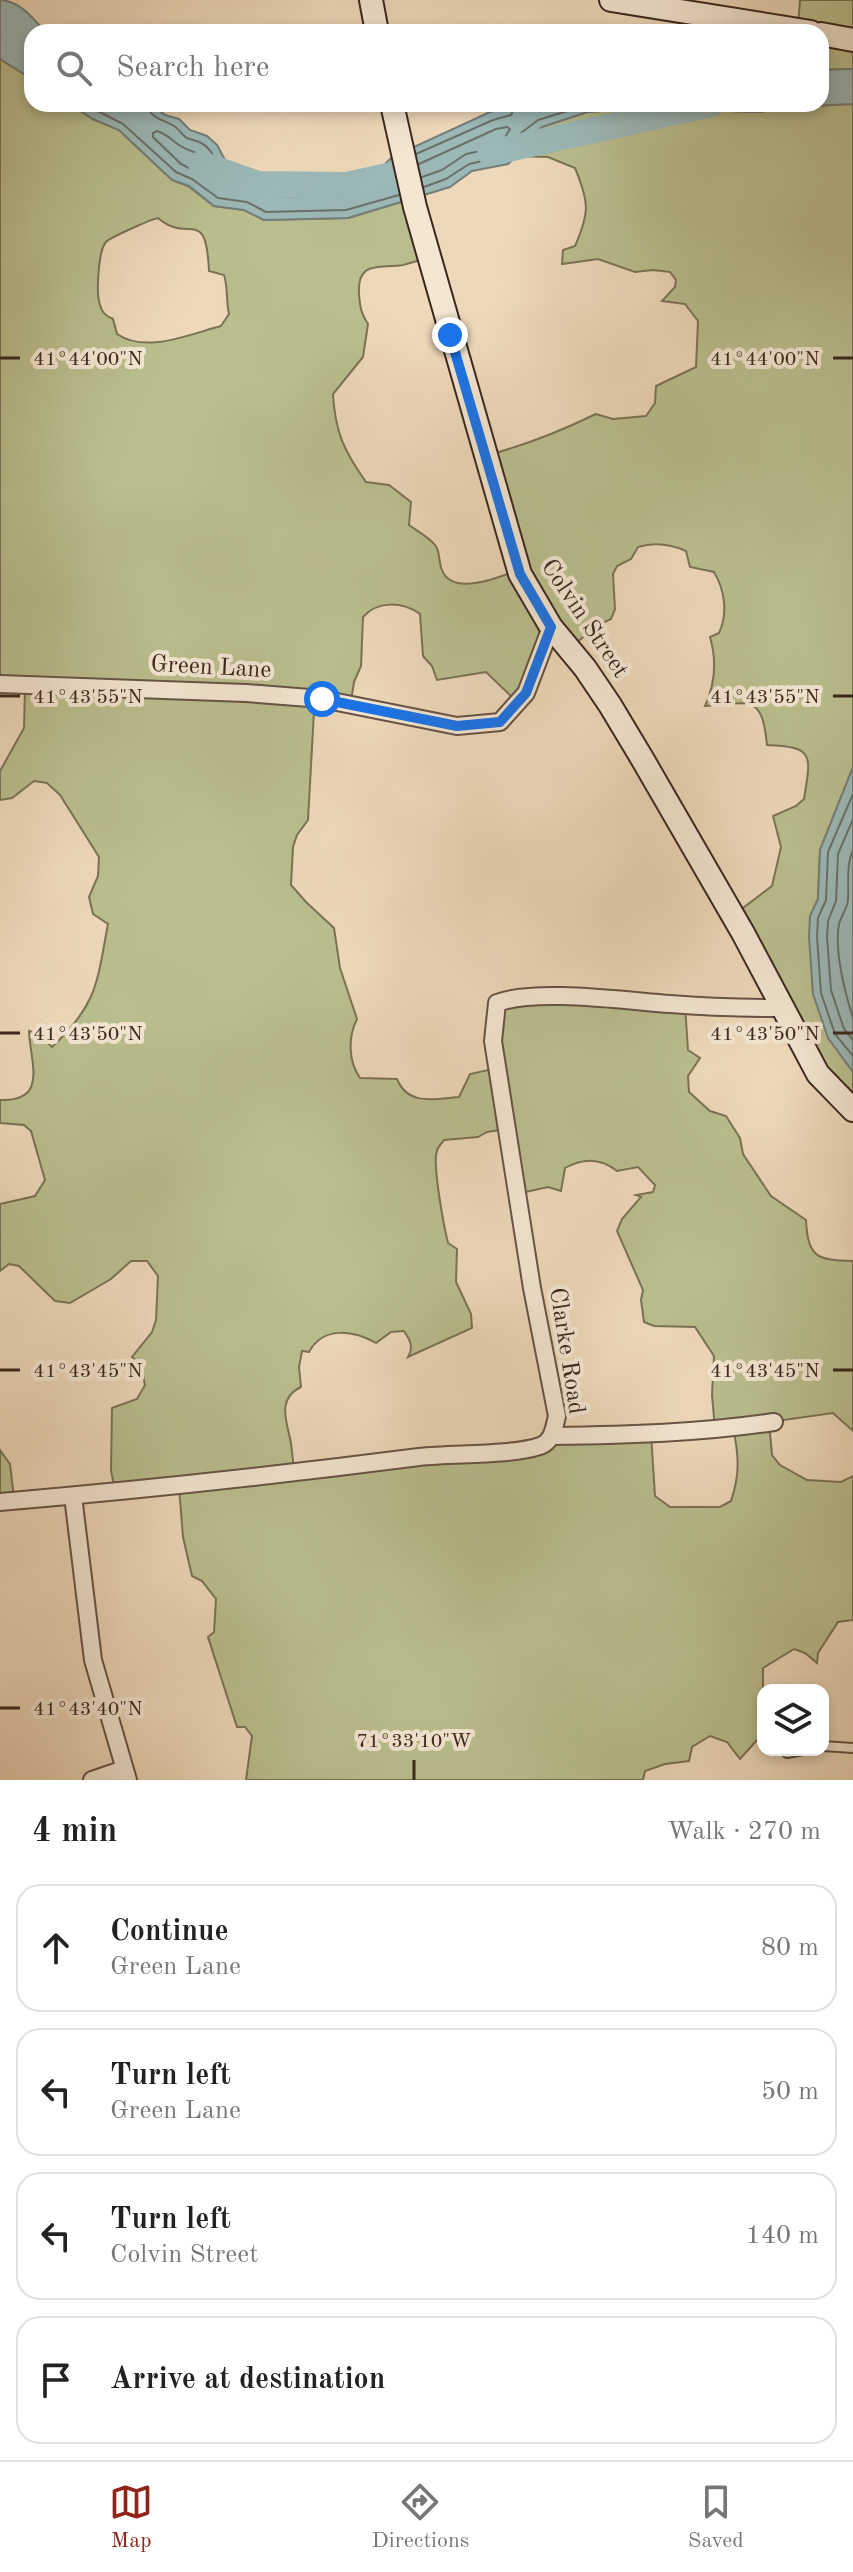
<!DOCTYPE html>
<meta charset="utf-8">
<style>
body{margin:0;font-family:"Old Standard TT",serif;background:#f2f2f2;color:#222}
.controls{position:absolute;right:24px;bottom:24px;display:grid;overflow:hidden;border-radius:16px;box-shadow:0 4px 12px #0003}
.controls button{width:72px;height:72px;display:grid;place-items:center;padding:0;border:0;border-bottom:2px solid #e0e0e0;background:#fff;color:#222;font:40px sans-serif}
.stop{position:absolute;width:24px;height:24px;margin:-18px;border:6px solid #1a73e8;border-radius:50%;background:#fff}
.stop.end{background:#1a73e8;border-color:#fff;box-shadow:0 2px 8px #0008}
.list{margin:0;padding:0;list-style:none}
h2{display:flex;justify-content:space-between;align-items:center;height:104px;margin:0;padding:0 32px;font-size:34px}
h2 small{font-size:26px;font-weight:400;color:#767676}
.list li{display:grid;grid-template-columns:52px 1fr auto;gap:24px;align-items:center;box-sizing:border-box;height:128px;margin:0 16px 16px;padding:0 16px;border:2px solid #e0e0e0;border-radius:24px}
.list b{display:block;font-size:30px;white-space:nowrap}
.list p{margin:0;font-size:26px;white-space:nowrap;color:#767676}
.list em{font-size:26px;font-style:normal;color:#767676}
.icon{flex:none;width:44px;height:44px;fill:none;stroke:currentColor;stroke-width:2;stroke-linecap:round;stroke-linejoin:round}
.map{position:relative;flex:none;width:853px;height:1780px;overflow:hidden}
.search{position:absolute;background:#fff;box-shadow:0 4px 12px #0003;left:24px;right:24px;top:24px;height:88px;display:flex;align-items:center;gap:20px;box-sizing:border-box;padding:0 28px;border-radius:24px;color:#767676;font-size:30px}
.sheet{height:680px;background:#fff}
nav{display:flex;justify-content:space-around;align-items:center;box-sizing:border-box;height:112px;border-top:2px solid #e0e0e0;background:#fff;font-size:22px;color:#767676}
nav a{display:grid;justify-items:center;gap:4px}
nav .on{color:#8f2418}
.map>svg:first-child{display:block}
</style>
<div class="map">
<svg width="853" height="1780" viewBox="0 0 853 1780">
<rect width="100%" height="100%" fill="#edd8b9"/>
<filter id="stains"><feTurbulence type="fractalNoise" baseFrequency=".0025" numOctaves="4"/><feColorMatrix values="0 0 0 0 .2 0 0 0 0 .09 0 0 0 0 .02 0 0 0 .5 -.17"/></filter>
<radialGradient id="worn" r=".72"><stop offset=".6" stop-color="#630" stop-opacity="0"/><stop offset="1" stop-color="#630" stop-opacity=".3"/></radialGradient>
<!-- green -->
<path fill="#babe8e" stroke="#7a7256" stroke-width="2" fill-rule="evenodd" d="M 800,0 L 853,0 L 853,69 L 821,70 L 821,32 L 702,32 L 707,13 L 798,27 Z
M 0,59 L 32,79 L 32,104 L 70,104 L 93,119 L 119,130 L 172,180 L 188,186 L 214,206 L 244,210 L 264,220 L 348,218 L 411,199 L 428,258 C 419,260 411,263 403,265 C 379,269 357,260 359,294 C 360,307 361,313 368,324 L 363,357 L 333,394 C 335,432 344,451 366,482 L 389,485 L 411,502 L 409,525 C 417,531 429,537 435,545 C 441,553 438,561 442,570 C 452,597 500,577 518,570 L 488,455 C 526,445 561,431 596,414 L 613,419 L 646,416 L 655,403 L 656,386 L 696,367 L 698,321 L 685,304 L 662,301 L 675,287 L 676,280 L 670,272 L 653,270 L 635,272 L 598,259 L 562,264 L 563,250 L 575,246 C 590,212 589,202 575,168 L 548,157 L 516,156 L 527,139 L 542,127 L 587,112 L 643,108 L 759,112 L 788,107 L 853,104 L 853,767 L 820,850 L 818,899 L 810,916 L 848,1063 L 853,1072 L 853,1109 L 841,1097 L 735,914 L 772,886 L 781,847 L 773,816 L 796,806 L 804,799 C 811,755 815,747 767,745 C 762,693 750,703 705,706 C 715,684 717,661 710,637 L 719,633 C 728,614 725,590 714,572 L 690,567 L 686,551 C 670,544 655,542 638,547 L 631,559 L 617,566 L 613,574 L 615,609 L 611,619 L 600,624 L 572,646 L 557,632 L 516,701 L 486,672 L 437,680 L 432,666 L 423,656 L 420,614 C 403,602 378,600 363,617 L 361,666 L 354,682 L 351,701 L 324,700 L 314,711 L 308,820 L 297,835 L 293,847 L 291,885 L 306,902 L 334,928 L 340,968 L 357,1019 C 348,1037 348,1061 360,1078 L 397,1079 C 408,1106 434,1099 459,1097 L 470,1074 L 497,1068 L 502,1000 L 685,1005 L 688,1050 L 700,1058 L 688,1076 L 689,1092 L 710,1111 L 726,1116 L 740,1138 L 743,1154 L 771,1196 L 806,1220 C 808,1258 817,1260 853,1261 L 853,1431 L 833,1413 L 769,1422 L 772,1455 L 780,1465 L 807,1480 L 841,1482 L 853,1476 L 853,1620 L 838,1622 L 818,1653 L 817,1663 L 805,1653 L 794,1649 L 763,1668 L 763,1704 L 758,1739 L 740,1759 L 727,1742 L 710,1736 L 692,1747 L 689,1761 L 665,1764 L 645,1771 L 643,1780 L 246,1780 L 252,1736 L 245,1727 L 237,1727 L 208,1637 L 214,1632 L 216,1599 L 202,1581 L 192,1576 L 183,1537 L 179,1487 L 115,1490 L 111,1471 L 112,1408 L 137,1399 L 145,1385 L 141,1365 L 132,1357 L 152,1332 L 156,1320 L 158,1276 L 147,1261 L 131,1261 L 111,1279 L 70,1303 L 55,1301 L 19,1266 L 9,1264 L 0,1271 L 0,1204 L 35,1196 L 45,1180 L 31,1131 L 24,1125 L 0,1123 L 0,1100 C 49,1102 30,1062 29,1031 L 38,1034 L 52,1047 C 98,1004 97,982 108,924 L 93,914 L 89,897 L 98,876 L 99,857 L 60,795 L 47,783 L 34,781 L 12,798 L 0,800 L 0,771 L 24,728 L 25,687 L 0,681 ZM 158,218 C 189,245 206,204 209,271 L 224,275 C 228,286 226,302 229,314 L 221,326 C 190,334 146,354 117,334 L 113,319 C 106,316 102,313 100,305 C 96,294 98,251 106,242 C 109,238 154,218 158,218 ZM 506,1129 L 521,1193 L 548,1187 L 561,1191 L 565,1168 C 583,1158 601,1158 617,1171 L 638,1167 L 655,1185 L 653,1192 L 636,1195 L 641,1197 L 622,1219 L 617,1231 L 643,1290 L 641,1300 L 644,1322 L 654,1326 L 695,1327 L 714,1356 L 712,1395 L 715,1428 L 733,1428 C 739,1455 740,1475 731,1501 L 720,1507 L 670,1507 L 655,1496 L 651,1433 L 294,1470 C 293,1461 292,1452 291,1443 C 287,1422 276,1399 301,1387 L 299,1367 L 302,1351 L 309,1352 C 323,1326 353,1330 376,1343 L 391,1332 L 404,1331 C 410,1340 414,1347 408,1357 L 472,1328 L 471,1314 L 456,1282 L 457,1249 L 448,1243 C 444,1227 432,1163 437,1151 C 438,1146 442,1143 444,1140 L 478,1137 L 487,1132 Z
M 0,1450 L 10,1464 L 14,1498 L 0,1501 Z"/>
<!-- water -->
<path fill="#9bb8b7" stroke="#747e7a" stroke-width="2" d="M 0,0 C 20,1 33,18 45,32 L 32,32 L 32,79 L 0,59 Z
M 853,69 L 853,104 L 788,107 L 759,112 L 643,108 L 587,112 L 542,127 L 527,139 L 516,156 L 508,164 L 472,171 L 450,187 L 348,218 L 264,220 L 244,210 L 214,206 L 189,186 L 172,180 L 119,130 L 93,119 L 70,104 L 152,104 L 165,115 L 179,119 L 190,130 L 207,136 L 217,145 L 233,175 L 245,183 L 264,187 L 365,184 L 392,157 L 490,112 L 524,104 L 821,104 L 821,70 Z
M 853,767 L 853,1072 L 828,1038 L 813,994 L 809,937 L 810,916 L 818,899 L 820,850 Z"/>
<g fill="none" stroke-linecap="round" stroke-linejoin="round">
<!-- shore -->
<path stroke="#6a706a" stroke-width="2" d="M 84,104 L 123,124 L 176,172 L 192,179 L 218,198 L 247,202 L 266,212 L 346,210 L 399,195
M 148,104 C 149,119 163,119 174,126 C 179,129 182,135 187,138 C 191,140 195,140 199,142 C 216,149 216,169 228,181 C 252,205 333,194 366,192 L 393,167
M 157,131 C 167,134 170,139 179,145 C 194,155 207,150 209,174 L 205,176 L 181,164 L 153,137 L 153,133 Z
M 416,154 L 493,120 L 511,115 L 516,104
M 419,164 L 496,129 L 507,127 L 510,129 L 499,147 L 466,154 L 442,170 L 422,177
M 424,187 L 446,179 L 469,164 L 504,156 L 521,133 L 538,120 L 590,104
M 853,794 L 828,852 L 826,900 L 818,918 L 817,937 L 821,993 L 835,1034 L 853,1056
M 853,819 L 838,854 L 836,901 L 828,921 L 827,937 L 831,990 L 844,1029 L 853,1040
M 853,850 C 846,865 849,884 848,900 C 847,909 841,916 839,924 C 834,950 845,993 853,1018"/>
<!-- river -->
<path stroke="#9bb8b7" stroke-width="26" d="M 490,153 L 712,104
M 201,164 L 258,184 L 347,185 L 401,173"/>
<defs>
<path id="lane" d="M 823,1746 L 853,1748
M 787,1753 L 803,1750"/>
<path id="street" d="M 0,684 L 246,693 L 322,699 L 457,726 L 500,722 L 526,693 L 551,627
M 553,1436 C 628,1435 700,1433 774,1422
M 73,1496 L 93,1660 L 128,1780
M 0,1502 C 140,1490 279,1475 419,1457 C 454,1453 509,1456 540,1446 C 553,1441 554,1428 557,1416 L 532,1288 L 493,1041 L 497,1003 C 535,988 627,1001 670,1004 C 707,1007 745,1008 782,1008
M 92,1780 L 124,1769"/>
<path id="secondary" d="M 371,0 L 377,32
M 611,0 L 811,32
M 821,34 L 853,40
M 392,104 L 415,207 L 520,574 L 551,627 L 585,668 L 610,705 L 643,760 L 743,933 L 818,1074 L 853,1110"/>
</defs>
<!-- lane casing -->
<use href="#lane" stroke="#675345" stroke-width="12"/>
<!-- street casing -->
<use href="#street" stroke="#675345" stroke-width="20"/>
<!-- secondary casing -->
<use href="#secondary" stroke="#3a271e" stroke-width="26"/>
<!-- lane -->
<use href="#lane" stroke="#f3e6d2" stroke-width="8"/>
<!-- street -->
<use href="#street" stroke="#f3e6d2" stroke-width="16"/>
<!-- secondary -->
<use href="#secondary" stroke="#f3e6d2" stroke-width="22"/>
</g>
<g fill="none" stroke-linecap="round" stroke-linejoin="round">
<!-- route -->
<path stroke="#1a73e8" stroke-width="10" d="M 322,699 L 457,726 L 500,722 L 526,693 L 551,627 L 520,574 L 450,335"/>
</g>
<!-- ticks -->
<path fill="none" stroke="#3a271e" stroke-width="3" d="M 0,358 L 20,358M 833,358 L 853,358M 0,696 L 20,696M 833,696 L 853,696M 0,1033 L 20,1033M 833,1033 L 853,1033M 0,1370 L 20,1370M 833,1370 L 853,1370M 0,1708 L 20,1708M 414,1760 L 414,1780"/>
<g text-anchor="middle" dominant-baseline="central" stroke-width="8" stroke-linejoin="round" paint-order="stroke">
<!-- street labels -->
<g font-size="24" fill="#3a271e" stroke="#f3e6d2">
<text transform="translate(584 619) rotate(56)">Colvin Street</text>
<text transform="translate(211 668) rotate(3)">Green Lane</text>
<text transform="translate(566 1351) rotate(81)">Clarke Road</text>
</g>
</g>
<g font-size="20" text-anchor="middle" fill="#3a271e" stroke="#f3e6d2" stroke-width="8" stroke-linejoin="round" paint-order="stroke">
<text x="88" y="365">41°44'00"N</text>
<text x="765" y="365">41°44'00"N</text>
<text x="88" y="703">41°43'55"N</text>
<text x="765" y="703">41°43'55"N</text>
<text x="88" y="1040">41°43'50"N</text>
<text x="765" y="1040">41°43'50"N</text>
<text x="88" y="1377">41°43'45"N</text>
<text x="765" y="1377">41°43'45"N</text>
<text x="88" y="1715">41°43'40"N</text>
<text x="414" y="1747">71°33'10"W</text>
</g>
<rect width="100%" height="100%" filter="url(#stains)"/>
<rect width="100%" height="100%" fill="url(#worn)"/>
</svg>
<div class="controls">
<button><svg class="icon" aria-label="layers" viewBox="0 0 24 24"><path d="M12 4l9 5-9 5-9-5zM3 14l9 5 9-5"/></svg></button>
</div>
<div class="stop" style="left:322px;top:699px"></div>
<div class="stop end" style="left:450px;top:335px"></div>
<div class="search"><svg class="icon" aria-label="search" viewBox="0 0 24 24"><circle cx="10" cy="10" r="6"/><path d="M15 15l6 6"/></svg>Search here</div>
</div>
<section class="sheet">
<h2>4 min<small>Walk · 270 m</small></h2>
<ul class="list">
<li><svg class="icon" aria-label="ahead" viewBox="0 0 24 24"><path d="M12 20V5M6 11l6-6 6 6"/></svg><div><b>Continue</b><p>Green Lane</p></div><em>80 m</em></li>
<li><svg class="icon" aria-label="left" viewBox="0 0 24 24"><path d="M17 20v-9H6M10 6l-5 5 5 5"/></svg><div><b>Turn left</b><p>Green Lane</p></div><em>50 m</em></li>
<li><svg class="icon" aria-label="left" viewBox="0 0 24 24"><path d="M17 20v-9H6M10 6l-5 5 5 5"/></svg><div><b>Turn left</b><p>Colvin Street</p></div><em>140 m</em></li>
<li><svg class="icon" aria-label="arrive" viewBox="0 0 24 24"><path d="M6 21V4h12l-3 4 3 4H6"/></svg><div><b>Arrive at destination</b></div></li>
</ul>
</section>
<nav>
<a class="on"><svg class="icon" aria-label="map" viewBox="0 0 24 24"><path d="M3 6l6-2 6 2 6-2v14l-6 2-6-2-6 2zM9 4v14M15 6v14"/></svg>Map</a>
<a><svg class="icon" aria-label="directions" viewBox="0 0 24 24"><path d="M12 3l9 9-9 9-9-9zM9 14v-3h6M13 9l2 2-2 2"/></svg>Directions</a>
<a><svg class="icon" aria-label="saved" viewBox="0 0 24 24"><path d="M7 4h10v16l-5-4-5 4z"/></svg>Saved</a>
</nav>
